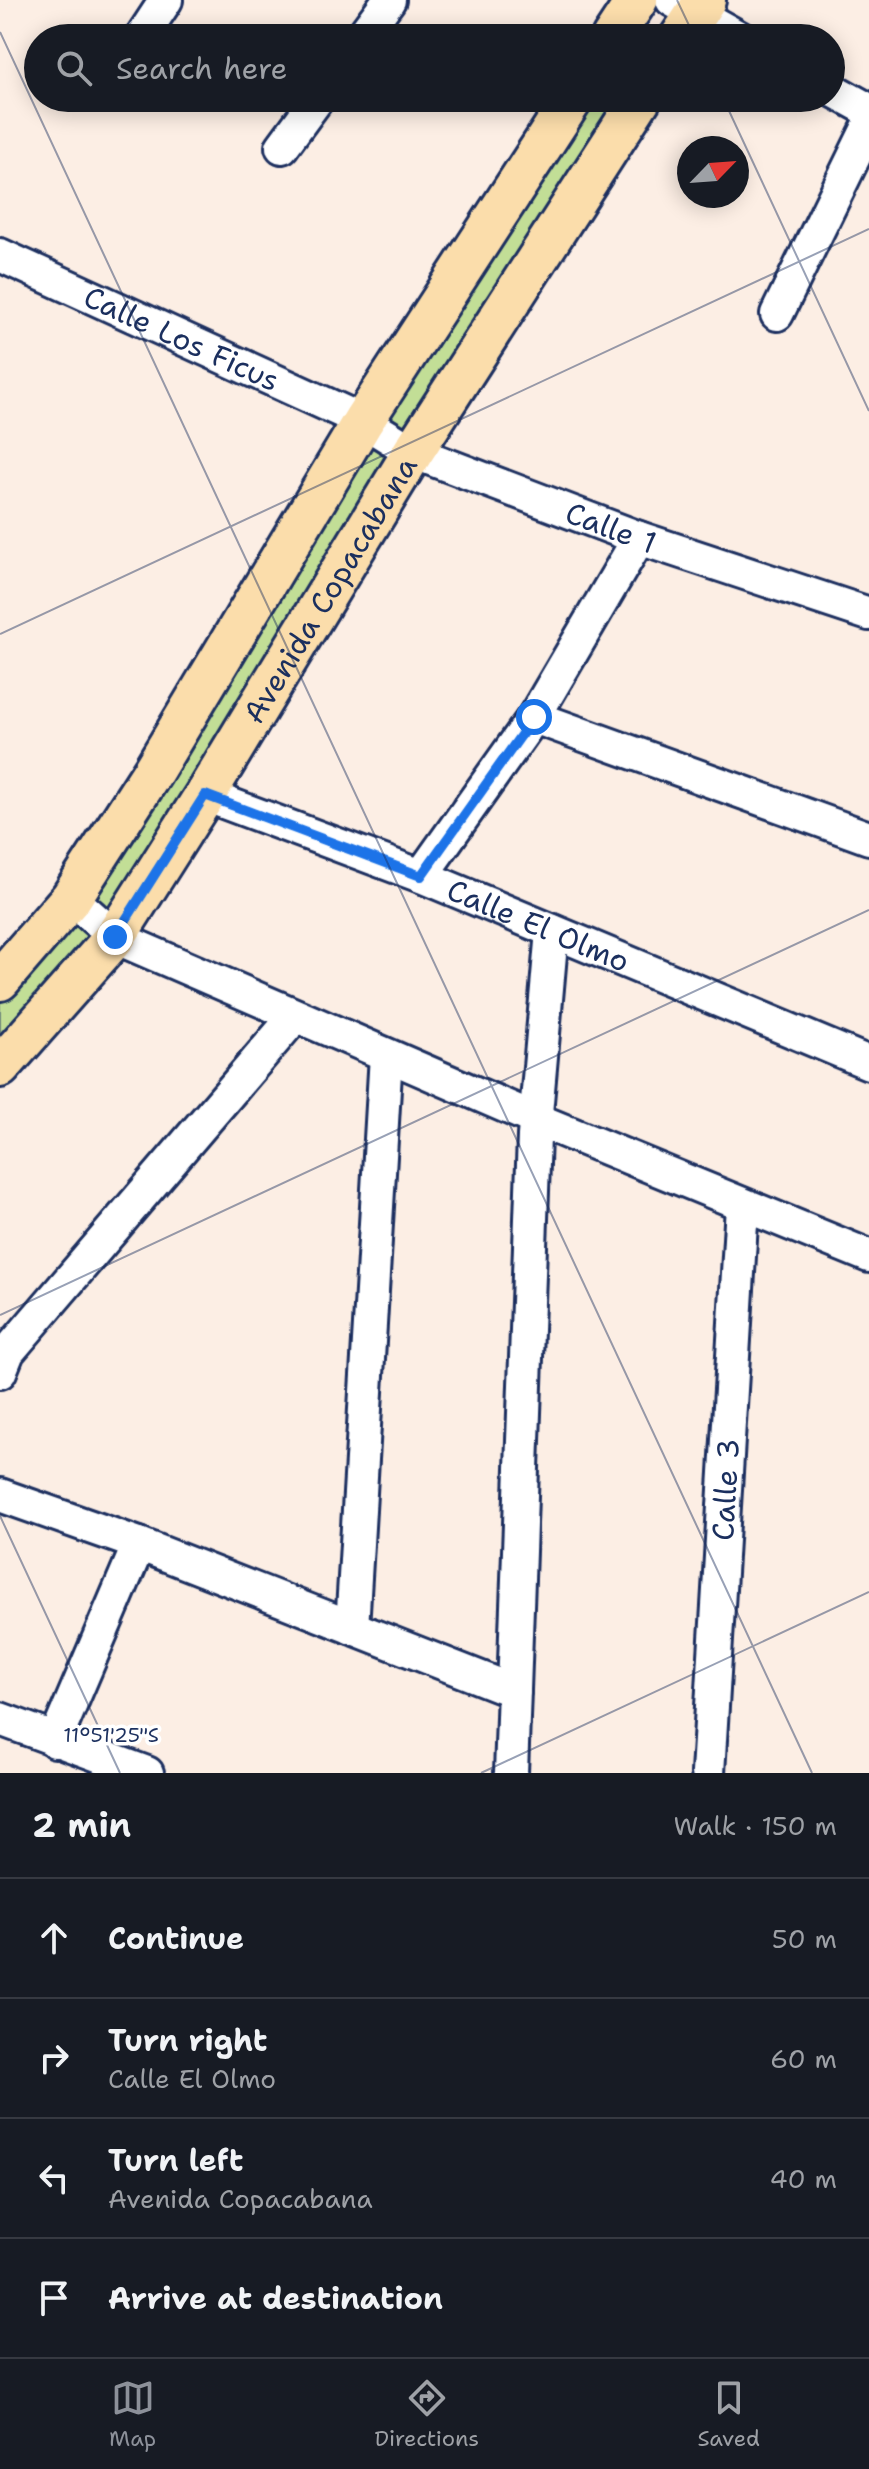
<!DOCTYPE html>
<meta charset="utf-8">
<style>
body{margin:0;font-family:"Shantell Sans",sans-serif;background:#242831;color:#f1f3f6}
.compass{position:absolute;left:677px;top:136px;width:72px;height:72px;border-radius:50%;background:#171b24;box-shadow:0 4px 20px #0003;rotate:65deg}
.stop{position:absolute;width:24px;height:24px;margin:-18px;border:6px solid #1a73e8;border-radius:50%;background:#fff}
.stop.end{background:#1a73e8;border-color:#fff;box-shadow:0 2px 8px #0008}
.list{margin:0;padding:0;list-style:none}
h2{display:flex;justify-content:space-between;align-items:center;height:104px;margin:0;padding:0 32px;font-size:34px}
h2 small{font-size:26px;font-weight:400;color:#9ea1a6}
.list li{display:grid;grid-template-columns:52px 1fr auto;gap:24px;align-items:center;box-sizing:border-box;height:120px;padding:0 32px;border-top:2px solid #363941}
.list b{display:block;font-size:30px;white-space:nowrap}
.list p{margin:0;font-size:26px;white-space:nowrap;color:#9ea1a6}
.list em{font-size:26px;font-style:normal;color:#9ea1a6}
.icon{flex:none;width:44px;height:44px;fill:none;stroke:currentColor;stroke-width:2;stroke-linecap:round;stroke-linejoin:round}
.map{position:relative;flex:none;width:869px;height:1773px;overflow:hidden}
.search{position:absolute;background:#171b24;box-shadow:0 4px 20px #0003;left:24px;right:24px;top:24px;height:88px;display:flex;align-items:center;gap:20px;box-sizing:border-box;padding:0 28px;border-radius:44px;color:#9ea1a6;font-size:30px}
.sheet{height:584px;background:#171b24}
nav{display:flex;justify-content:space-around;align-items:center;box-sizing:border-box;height:112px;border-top:2px solid #363941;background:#171b24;font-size:22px;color:#9ea1a6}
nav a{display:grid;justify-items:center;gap:4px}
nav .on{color:#8c9099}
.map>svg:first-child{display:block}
</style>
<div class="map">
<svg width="869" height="1773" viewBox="0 0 869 1773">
<rect width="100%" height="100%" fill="#fceee4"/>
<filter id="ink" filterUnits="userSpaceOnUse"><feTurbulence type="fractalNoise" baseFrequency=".0125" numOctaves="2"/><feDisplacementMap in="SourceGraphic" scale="16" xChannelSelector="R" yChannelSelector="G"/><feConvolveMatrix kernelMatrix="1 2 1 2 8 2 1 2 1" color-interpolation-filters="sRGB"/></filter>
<g filter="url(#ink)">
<!-- green -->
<path fill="#c2de96" stroke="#6e867a" stroke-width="2" d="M 581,98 L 633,98 L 416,435 L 376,413 Z
M 365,433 L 401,459 L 117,920 L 84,893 Z
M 68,917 L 97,941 L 0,1051 L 0,995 Z"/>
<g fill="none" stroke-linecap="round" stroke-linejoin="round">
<defs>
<g id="minor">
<path d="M 672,0 L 740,38"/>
<path d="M 141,38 L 166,0"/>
<path d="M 361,38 L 389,0"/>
<path d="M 831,89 L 869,110"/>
<path d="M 282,147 L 318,98"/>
<path id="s1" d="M 0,255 L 363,421 L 413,452 L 639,538 L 869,614"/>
<path d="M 777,314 L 869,126"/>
<path d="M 534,717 L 869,838"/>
<path id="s2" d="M 205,795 L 421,876 L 869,1063"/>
<path d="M 421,876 L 534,717 L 639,538"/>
<path d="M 71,898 L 115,937 L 535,1119 L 869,1256"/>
<path d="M 0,1372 L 8,1352 L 295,1016"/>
<path d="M 0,1495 L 139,1544 L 514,1691"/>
<path d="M 352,1628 L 386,1055"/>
<path d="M 0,1719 L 147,1773"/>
<path d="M 55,1741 L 139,1544"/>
<path d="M 511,1773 L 534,1136 L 552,931"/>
<path id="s3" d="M 708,1773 L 742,1206"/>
</g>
<g id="major">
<path d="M 612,38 L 637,0"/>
<path d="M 680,38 L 705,0"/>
<path d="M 0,980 L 71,898 L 153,771 L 363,421 L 573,98"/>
<path id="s4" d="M 0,1067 L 115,937 L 205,795 L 413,452 L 641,98"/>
</g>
</defs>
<!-- minor casing -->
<use href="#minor" stroke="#1b2f5e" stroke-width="38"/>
<!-- major casing -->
<use href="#major" stroke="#1b2f5e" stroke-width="46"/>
<!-- minor -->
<use href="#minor" stroke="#fff" stroke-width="32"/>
<!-- major -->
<use href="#major" stroke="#fbddab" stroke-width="40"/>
</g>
</g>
<g fill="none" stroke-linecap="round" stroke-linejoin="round" filter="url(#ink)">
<!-- route -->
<path stroke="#1a73e8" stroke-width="10" d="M 115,937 L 205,795 L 421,876 L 534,717"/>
</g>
<!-- ticks -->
<path fill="none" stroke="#1b2f5e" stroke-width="2" stroke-opacity="0.45" d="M 677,0 L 695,38M 0,32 L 812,1773M 723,98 L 869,411M 0,634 L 869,229M 0,1315 L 869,910M 0,1516 L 120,1773M 481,1773 L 869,1592"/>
<g text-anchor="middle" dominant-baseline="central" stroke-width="7" stroke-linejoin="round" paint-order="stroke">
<!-- street labels -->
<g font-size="30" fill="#1b2f5e" stroke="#fff">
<text stroke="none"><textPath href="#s1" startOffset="200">Calle Los Ficus</textPath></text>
<text stroke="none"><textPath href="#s1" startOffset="670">Calle 1</textPath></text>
<text stroke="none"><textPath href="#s4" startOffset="582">Avenida Copacabana</textPath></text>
<text stroke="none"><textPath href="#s2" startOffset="358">Calle El Olmo</textPath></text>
<text stroke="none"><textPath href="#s3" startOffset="284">Calle 3</textPath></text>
</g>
</g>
<g font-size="20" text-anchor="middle" fill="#1b2f5e" stroke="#fff" stroke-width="7" stroke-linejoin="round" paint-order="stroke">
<text x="111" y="1742">11°51'25"S</text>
</g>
</svg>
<svg class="compass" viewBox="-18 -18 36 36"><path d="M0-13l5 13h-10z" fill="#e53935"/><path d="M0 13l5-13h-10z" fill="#9ea1a6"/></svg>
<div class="stop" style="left:534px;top:717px"></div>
<div class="stop end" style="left:115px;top:937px"></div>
<div class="search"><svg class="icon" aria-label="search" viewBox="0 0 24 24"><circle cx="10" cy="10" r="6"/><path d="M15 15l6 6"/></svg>Search here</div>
</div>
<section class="sheet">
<h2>2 min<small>Walk · 150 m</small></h2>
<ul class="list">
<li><svg class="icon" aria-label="ahead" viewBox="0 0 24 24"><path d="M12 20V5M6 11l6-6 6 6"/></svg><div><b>Continue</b></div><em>50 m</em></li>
<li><svg class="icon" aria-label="right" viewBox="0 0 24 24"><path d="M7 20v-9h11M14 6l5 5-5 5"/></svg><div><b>Turn right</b><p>Calle El Olmo</p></div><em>60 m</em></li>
<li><svg class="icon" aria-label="left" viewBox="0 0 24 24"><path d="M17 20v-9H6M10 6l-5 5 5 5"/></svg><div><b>Turn left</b><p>Avenida Copacabana</p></div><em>40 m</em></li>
<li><svg class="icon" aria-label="arrive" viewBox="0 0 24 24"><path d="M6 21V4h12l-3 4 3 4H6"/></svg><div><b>Arrive at destination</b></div></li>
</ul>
</section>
<nav>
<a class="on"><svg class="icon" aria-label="map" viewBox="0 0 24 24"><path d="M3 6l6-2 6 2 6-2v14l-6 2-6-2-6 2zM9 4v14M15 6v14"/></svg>Map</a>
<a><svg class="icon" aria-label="directions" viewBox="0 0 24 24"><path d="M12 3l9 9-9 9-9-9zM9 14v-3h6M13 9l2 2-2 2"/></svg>Directions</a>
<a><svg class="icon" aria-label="saved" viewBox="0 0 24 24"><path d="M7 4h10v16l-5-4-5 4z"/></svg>Saved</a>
</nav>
